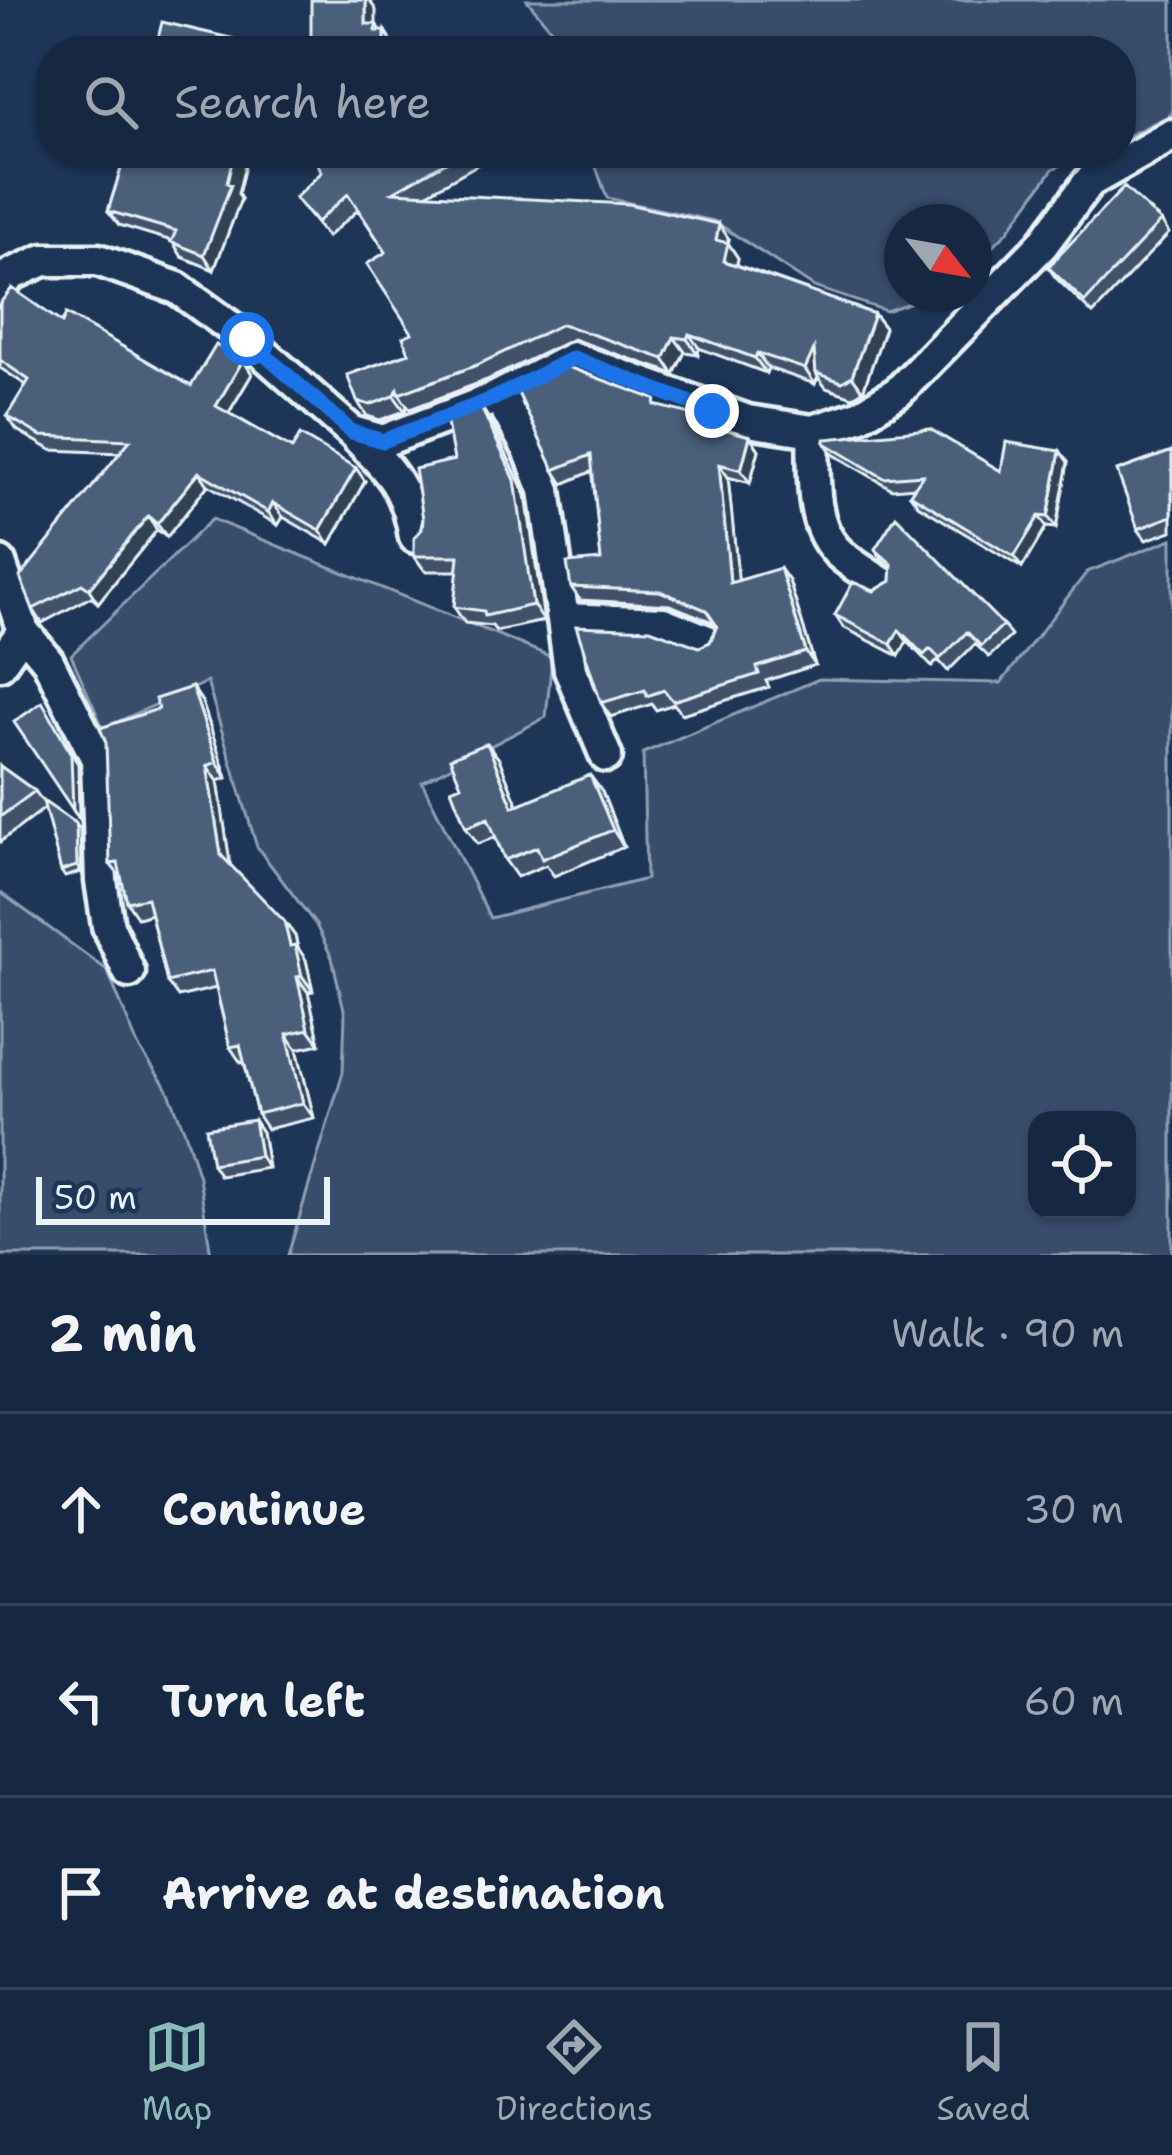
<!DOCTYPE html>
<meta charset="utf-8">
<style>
body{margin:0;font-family:"Shantell Sans",sans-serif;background:#23344c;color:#f1f3f6}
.controls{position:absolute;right:36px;bottom:36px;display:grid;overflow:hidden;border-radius:24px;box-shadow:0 3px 9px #0004}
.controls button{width:108px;height:108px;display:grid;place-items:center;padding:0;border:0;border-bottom:3px solid #35445a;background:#162841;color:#f1f3f6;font:60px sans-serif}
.compass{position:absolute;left:884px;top:204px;width:108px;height:108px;border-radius:50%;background:#162841;box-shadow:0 3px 9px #0004;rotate:121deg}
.scale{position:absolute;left:36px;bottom:30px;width:294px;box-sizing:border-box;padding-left:12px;border:6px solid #e8f1f8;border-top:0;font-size:33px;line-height:42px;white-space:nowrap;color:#e8f1f8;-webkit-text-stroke:9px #1d3557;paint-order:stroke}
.stop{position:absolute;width:36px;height:36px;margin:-27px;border:9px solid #1a73e8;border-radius:50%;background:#fff}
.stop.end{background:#1a73e8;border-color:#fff;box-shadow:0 3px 12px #0008}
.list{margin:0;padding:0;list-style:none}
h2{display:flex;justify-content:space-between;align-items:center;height:156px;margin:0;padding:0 48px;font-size:51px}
h2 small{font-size:39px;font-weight:400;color:#9ea6b1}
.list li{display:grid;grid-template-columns:78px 1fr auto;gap:36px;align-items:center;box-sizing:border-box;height:192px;padding:0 48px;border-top:3px solid #35445a}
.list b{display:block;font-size:45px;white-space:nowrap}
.list em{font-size:39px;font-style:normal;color:#9ea6b1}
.icon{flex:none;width:66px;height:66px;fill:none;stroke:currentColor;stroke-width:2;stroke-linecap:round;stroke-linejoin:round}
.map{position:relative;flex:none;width:1172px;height:1255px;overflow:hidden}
.search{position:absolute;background:#162841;box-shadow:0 3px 9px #0004;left:36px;right:36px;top:36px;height:132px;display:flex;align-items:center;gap:30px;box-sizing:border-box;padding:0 42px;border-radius:48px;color:#9ea6b1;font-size:45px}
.sheet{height:732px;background:#162841}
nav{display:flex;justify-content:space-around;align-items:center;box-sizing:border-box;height:168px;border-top:3px solid #35445a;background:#162841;font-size:33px;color:#9ea6b1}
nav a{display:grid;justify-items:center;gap:6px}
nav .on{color:#8bbbb9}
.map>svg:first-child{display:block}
</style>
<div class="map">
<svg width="1172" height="1255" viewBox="0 0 1172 1255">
<rect width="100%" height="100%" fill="#1d3557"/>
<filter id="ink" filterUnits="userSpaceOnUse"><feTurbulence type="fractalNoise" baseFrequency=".00833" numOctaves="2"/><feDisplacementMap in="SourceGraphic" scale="24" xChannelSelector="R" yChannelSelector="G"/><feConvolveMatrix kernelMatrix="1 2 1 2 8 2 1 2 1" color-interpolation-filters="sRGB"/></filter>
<g filter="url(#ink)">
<!-- green -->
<path fill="#374d6c" stroke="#909fb2" stroke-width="3" fill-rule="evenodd" d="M 527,0 L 1172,0 L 1172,114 L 1121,139 L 1121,51 L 569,51 Z
M 591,153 L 1089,153 L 1053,169 L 1008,231 L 974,265 L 974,222 L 902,222 L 902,294 L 935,294 L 886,311 L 814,287 L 714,221 L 607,198 Z
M 212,519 L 552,657 L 546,717 L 422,782 L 490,918 L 646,879 L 643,753 L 819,679 L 1001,683 L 1087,572 L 1172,539 L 1172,1255 L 288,1255 L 343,1072 L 345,1014 L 332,958 L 316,925 L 257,847 L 207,682 L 103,728 L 71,655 ZM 1037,1120 L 1127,1120 L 1127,1210 L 1037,1210 Z
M 0,892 L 107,970 L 138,1046 L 168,1090 L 185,1132 L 199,1177 L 211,1255 L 0,1255 Z"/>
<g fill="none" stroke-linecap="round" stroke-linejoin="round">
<defs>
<path id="minor" d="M 0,289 L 10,275 L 44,260 L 98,260 L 177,288 L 247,339 L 352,432 L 383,441 L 495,398 L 573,358 L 748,421 L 813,431 L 859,416 L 898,392 L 1042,245 L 1089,182 L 1172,135
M 499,396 L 530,452 L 545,490 L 570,670 L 606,756
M 813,431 C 815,468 808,521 836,550 C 848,563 867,573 882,583
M 352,432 C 388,469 407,485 415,537
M 0,563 L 23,631 L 0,664
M 564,619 L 663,623 L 707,641
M 23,631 L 48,661 L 97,759 L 101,881 L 108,926 L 129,972"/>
</defs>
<!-- minor casing -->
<use href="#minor" stroke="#e8f1f8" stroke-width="39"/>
<!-- minor -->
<use href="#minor" stroke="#1d3557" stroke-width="30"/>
</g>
<!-- wall -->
<path fill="#3f5169" stroke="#e8f1f8" stroke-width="3" d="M 126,153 L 248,153 L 238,194 L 241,199 L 214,270 L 182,257 L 172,241 L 119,225 L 108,211 Z
M 318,153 L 498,153 L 426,194 L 729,239 L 728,243 L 738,258 L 737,265 L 874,314 L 885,328 L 863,391 L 853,397 L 826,388 L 818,377 L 815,384 L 768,368 L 766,373 L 699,348 L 698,354 L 685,352 L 674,374 L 573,339 L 487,380 L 410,409 L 407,406 L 405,411 L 380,420 L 367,416 L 357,401 L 409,353 L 412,333 L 386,252 L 358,210 L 327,237 L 295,198 L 322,172 Z
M 1161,221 L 1169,233 L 1093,314 L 1056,278 L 1048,267 Z
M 0,303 L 62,323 L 191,386 L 243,360 L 252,374 L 229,413 L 292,449 L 365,481 L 330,544 L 283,517 L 278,525 L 208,485 L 167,537 L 157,530 L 98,603 L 91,597 L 42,623 L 33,609 L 120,453 L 51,450 L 17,430 L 7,416 L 26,385 L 0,368 Z
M 480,405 L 490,421 L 526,495 L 544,621 L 496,631 L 492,626 L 465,623 L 454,607 L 458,571 L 425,571 L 414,556 L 423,519 L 454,460 Z
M 661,407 L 710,419 L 715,426 L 750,436 L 759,450 L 750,483 L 728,477 L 738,581 L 789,581 L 815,665 L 766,681 L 769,687 L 682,714 L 674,704 L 656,710 L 652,704 L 611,717 L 601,703 L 710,642 L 717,626 L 715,623 L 670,605 L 580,600 L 571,587 L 601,560 L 593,471 L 563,484 L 554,470 Z
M 825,443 L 1001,471 L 1060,451 L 1068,462 L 1056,528 L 1046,527 L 1022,568 L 918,505 L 910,494 L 915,487 L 892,489 L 833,454 Z
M 1172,451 L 1172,531 L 1146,540 L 1138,529 Z
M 875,549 L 1003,625 L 1011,636 L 989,657 L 975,644 L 948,671 L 938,660 L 932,667 L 907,641 L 899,656 L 843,627 L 835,615 L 891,581 L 892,568 L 883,560 Z
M 192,687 L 202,702 L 227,778 L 218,781 L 230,865 L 295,936 L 298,948 L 306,960 L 313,991 L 308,992 L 320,1044 L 297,1049 L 314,1118 L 267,1129 L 257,1114 L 244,1062 L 241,1063 L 230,1047 L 216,988 L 178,997 L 167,982 L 151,914 L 138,918 L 127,902 L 122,879 L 110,864 L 158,709 Z
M 499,759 L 517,805 L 602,792 L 624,847 L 554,876 L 546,865 L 517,877 L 505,860 L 495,837 L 478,844 L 466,827 L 461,785 Z
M 0,766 L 35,791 L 43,802 L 80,830 L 81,872 L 65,877 L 61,871 L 45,808 L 0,842 Z
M 254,1120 L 262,1132 L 268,1168 L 220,1176 L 212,1164 Z"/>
<!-- shaded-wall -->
<path fill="#334255" stroke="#e8f1f8" stroke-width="3" d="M 366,0 L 369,0 L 376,10 L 376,24 L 385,36 L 385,31 L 395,46 L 395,51 L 385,51 L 366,24 Z
M 234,153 L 248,153 L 238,194 L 241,199 L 214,270 L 204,255 Z
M 719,224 L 729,239 L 728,246 L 728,243 L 738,258 L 735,275 L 724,261 L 716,240 Z
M 874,314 L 885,328 L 863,391 L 852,376 Z
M 689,334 L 699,348 L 698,354 L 687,339 Z
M 674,337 L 685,352 L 674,374 L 664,359 Z
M 814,349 L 816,373 L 818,377 L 815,384 L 805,369 Z
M 757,353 L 768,368 L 766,373 L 755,358 Z
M 243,360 L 252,374 L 225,419 L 216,406 Z
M 398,389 L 399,394 L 407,406 L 405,411 L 394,396 Z
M 480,405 L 490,421 L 526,495 L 544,621 L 533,605 Z
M 750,436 L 759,450 L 750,483 L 741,470 Z
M 1060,451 L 1068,462 L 1056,528 L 1048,517 Z
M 719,464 L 728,477 L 740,596 L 730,583 Z
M 356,468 L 365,481 L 330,544 L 320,530 Z
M 199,472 L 208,485 L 167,537 L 157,524 Z
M 273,503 L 283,517 L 278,525 L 268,512 Z
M 148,516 L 157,530 L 98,603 L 89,589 Z
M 1039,516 L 1046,527 L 1022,568 L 1014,557 Z
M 780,568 L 789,581 L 815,665 L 806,652 Z
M 899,630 L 907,641 L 899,656 L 891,644 Z
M 192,687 L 202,702 L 227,778 L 217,762 Z
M 42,702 L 78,764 L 79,819 L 73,810 Z
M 487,743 L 499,759 L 525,823 L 513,807 Z
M 207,766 L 218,781 L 231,870 L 221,855 Z
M 590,775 L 602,792 L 624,847 L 613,830 Z
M 76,824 L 80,830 L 81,872 L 77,866 Z
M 284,921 L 295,936 L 298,948 L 306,960 L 313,991 L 302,976 L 290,946 Z
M 297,977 L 308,992 L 320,1044 L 309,1029 Z
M 287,1034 L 297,1049 L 314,1118 L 303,1103 Z
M 254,1120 L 262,1132 L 268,1168 L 260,1156 Z"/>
<!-- building -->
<path fill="#495e7a" stroke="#e8f1f8" stroke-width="3" d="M 311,0 L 366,0 L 366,24 L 376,24 L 376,31 L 385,31 L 385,51 L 311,51 Z
M 162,22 L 260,45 L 259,51 L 155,51 Z
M 126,153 L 234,153 L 227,183 L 231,185 L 204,255 L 171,242 L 176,231 L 108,211 Z
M 318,153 L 462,153 L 393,192 L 628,204 L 719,224 L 716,240 L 728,243 L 724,261 L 874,314 L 852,376 L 842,382 L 816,373 L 814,349 L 805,369 L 757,353 L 755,358 L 689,334 L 687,339 L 674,337 L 664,359 L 562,324 L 477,365 L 399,394 L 398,389 L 394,396 L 370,405 L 357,401 L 347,375 L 409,353 L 403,337 L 412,333 L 367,264 L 386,252 L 348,194 L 317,222 L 295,198 L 322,172 L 313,156 Z
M 1124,187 L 1161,221 L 1085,302 L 1048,267 Z
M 12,288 L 62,323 L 66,314 L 191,386 L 216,345 L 243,360 L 216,406 L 292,449 L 300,435 L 356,468 L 320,530 L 273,503 L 268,512 L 199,472 L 157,524 L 148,516 L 89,589 L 82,584 L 33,609 L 20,577 L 130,440 L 41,436 L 7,416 L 29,380 L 0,360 L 0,303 Z
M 565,366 L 647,396 L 656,400 L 655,405 L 710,419 L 708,425 L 750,436 L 741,470 L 719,464 L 730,583 L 780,568 L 806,652 L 757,667 L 759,674 L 673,701 L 664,690 L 647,696 L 645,690 L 601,703 L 576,626 L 650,629 L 699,647 L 710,642 L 717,626 L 706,610 L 660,591 L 571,587 L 567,563 L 601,560 L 591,455 L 554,470 L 517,391 Z
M 480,405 L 515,480 L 533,605 L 485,616 L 484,611 L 454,607 L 459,556 L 414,556 L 414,538 L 422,529 L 423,519 L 415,469 L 454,460 L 446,418 Z
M 930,429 L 1001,471 L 1006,442 L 1060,451 L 1048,517 L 1039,516 L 1014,557 L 910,494 L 923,475 L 884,478 L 825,443 L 825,439 Z
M 1172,451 L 1172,516 L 1138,529 L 1117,471 Z
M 896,516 L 1003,625 L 981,646 L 967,632 L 940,659 L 930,649 L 924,655 L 899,630 L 891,644 L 835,615 L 853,582 L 874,591 L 891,581 L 892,564 L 875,549 Z
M 192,687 L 217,762 L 207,766 L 221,855 L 284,921 L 290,946 L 295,945 L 302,976 L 297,977 L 309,1029 L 287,1034 L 303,1103 L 257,1114 L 240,1045 L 230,1047 L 212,971 L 167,982 L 147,898 L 127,902 L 118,863 L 110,864 L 106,743 L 100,728 L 158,709 L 155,699 Z
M 42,702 L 71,754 L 73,810 L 14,722 Z
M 487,743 L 513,807 L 590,775 L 613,830 L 542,859 L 537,847 L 505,860 L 488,818 L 466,827 L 451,789 L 461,785 L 450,758 Z
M 0,766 L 35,791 L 0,817 Z
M 43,801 L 76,824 L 77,866 L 61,871 Z
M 254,1120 L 260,1156 L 212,1164 L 206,1128 Z"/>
</g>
<g fill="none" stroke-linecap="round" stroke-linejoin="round" filter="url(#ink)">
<!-- route -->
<path stroke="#1a73e8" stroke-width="15" d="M 247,339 L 352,432 L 383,441 L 495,398 L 573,358 L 712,411"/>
</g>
</svg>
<div class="controls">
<button><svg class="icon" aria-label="locate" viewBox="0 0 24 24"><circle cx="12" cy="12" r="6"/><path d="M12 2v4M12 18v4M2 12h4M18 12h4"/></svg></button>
</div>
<svg class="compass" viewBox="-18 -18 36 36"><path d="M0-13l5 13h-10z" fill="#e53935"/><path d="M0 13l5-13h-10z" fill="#9ea6b1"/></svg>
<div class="scale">50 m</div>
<div class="stop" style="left:247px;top:339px"></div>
<div class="stop end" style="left:712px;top:411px"></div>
<div class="search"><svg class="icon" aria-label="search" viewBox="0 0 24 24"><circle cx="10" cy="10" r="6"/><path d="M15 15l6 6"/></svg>Search here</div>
</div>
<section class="sheet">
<h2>2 min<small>Walk · 90 m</small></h2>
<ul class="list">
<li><svg class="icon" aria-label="ahead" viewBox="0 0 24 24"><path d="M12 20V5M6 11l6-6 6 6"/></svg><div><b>Continue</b></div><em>30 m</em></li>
<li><svg class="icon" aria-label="left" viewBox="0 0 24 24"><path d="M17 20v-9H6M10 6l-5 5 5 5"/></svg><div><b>Turn left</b></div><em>60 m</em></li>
<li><svg class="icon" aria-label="arrive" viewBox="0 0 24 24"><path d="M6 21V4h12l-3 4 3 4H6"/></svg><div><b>Arrive at destination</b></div></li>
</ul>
</section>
<nav>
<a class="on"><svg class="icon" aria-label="map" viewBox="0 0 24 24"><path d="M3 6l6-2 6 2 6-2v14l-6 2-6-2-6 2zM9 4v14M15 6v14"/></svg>Map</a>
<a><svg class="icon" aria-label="directions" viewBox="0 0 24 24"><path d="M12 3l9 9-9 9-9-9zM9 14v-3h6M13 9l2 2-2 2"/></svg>Directions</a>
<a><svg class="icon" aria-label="saved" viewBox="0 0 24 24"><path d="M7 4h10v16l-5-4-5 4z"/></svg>Saved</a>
</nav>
